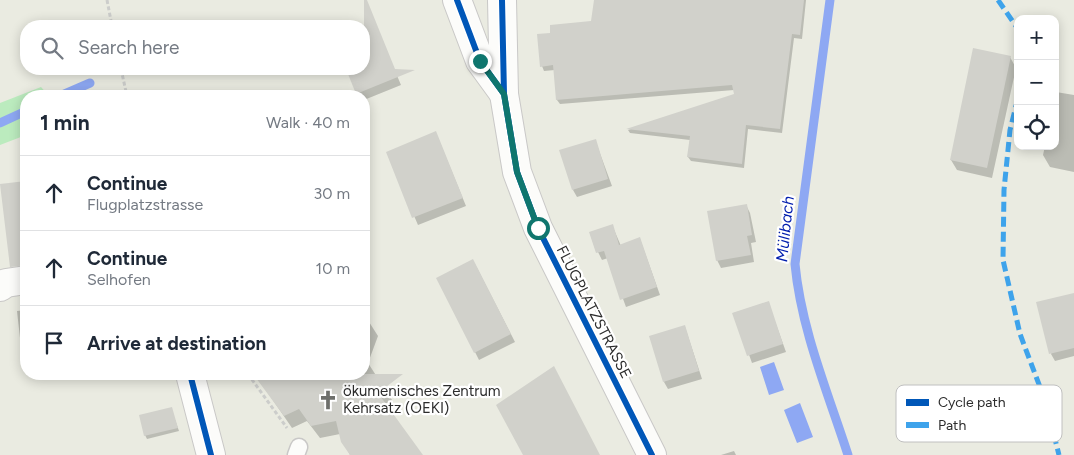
<!DOCTYPE html>
<meta charset="utf-8">
<style>
body{margin:0;font-family:Figtree,sans-serif;background:#f2f2f3;color:#1f2937}
.controls{position:absolute;right:15px;top:15px;display:grid;overflow:hidden;border-radius:10px;box-shadow:0 2px 12px #0003}
.controls button{width:45px;height:45px;display:grid;place-items:center;padding:0;border:0;border-bottom:1px solid #e0e1e3;background:#fff;color:#1f2937;font:25px sans-serif}
.stop{position:absolute;width:15px;height:15px;margin:-11px;border:4px solid #0f766e;border-radius:50%;background:#fff}
.stop.end{background:#0f766e;border-color:#fff;box-shadow:0 1px 5px #0008}
.list{margin:0;padding:0;list-style:none}
h2{display:flex;justify-content:space-between;align-items:center;height:65px;margin:0;padding:0 20px;font-size:21px}
h2 small{font-size:16px;font-weight:400;color:#747a83}
.list li{display:grid;grid-template-columns:32px 1fr auto;gap:15px;align-items:center;box-sizing:border-box;height:75px;padding:0 20px;border-top:1px solid #e0e1e3}
.list b{display:block;font-size:19px;white-space:nowrap}
.list p{margin:0;font-size:16px;white-space:nowrap;color:#747a83}
.list em{font-size:16px;font-style:normal;color:#747a83}
.icon{flex:none;width:28px;height:28px;fill:none;stroke:currentColor;stroke-width:2;stroke-linecap:round;stroke-linejoin:round}
.map{position:relative;flex:none;width:1074px;height:455px;overflow:hidden}
.search{position:absolute;background:#fff;box-shadow:0 2px 12px #0003;left:20px;top:20px;width:350px;height:55px;display:flex;align-items:center;gap:12px;box-sizing:border-box;padding:0 18px;border-radius:20px;color:#747a83;font-size:19px}
.panel{position:absolute;background:#fff;box-shadow:0 2px 12px #0003;left:20px;top:90px;width:350px;height:290px;border-radius:20px}
.map>svg:first-child{display:block}
</style>
<div class="map">
<svg width="1074" height="455" viewBox="0 0 1074 455">
<rect width="100%" height="100%" fill="#eaebe1"/>
<!-- green -->
<path fill="#bbebbe" d="M 41,87 L 49,96 L 26,96 L 26,135 L 0,145 L 0,103 Z"/>
<!-- water -->
<path fill="#8ea8f3" d="M 774,362 L 784,390 L 769,395 L 760,367 Z
M 800,403 L 813,437 L 797,443 L 784,410 Z"/>
<!-- shadow -->
<path fill="#0003" d="M 595,0 L 806,0 L 802,39 L 794,38 L 782,133 L 748,129 L 744,168 L 691,161 L 688,157 L 690,140 L 630,133 L 628,130 L 735,95 L 734,90 L 560,104 L 557,100 L 555,70 L 544,71 L 542,66 L 551,35 L 592,22 Z
M 379,33 L 401,85 L 364,100 L 364,96 L 359,96 L 357,93 L 347,69 L 364,69 L 364,39 Z
M 1010,57 L 1016,68 L 992,178 L 957,170 L 951,160 Z
M 1056,92 L 1074,95 L 1074,172 L 1050,167 L 1043,155 L 1045,146 L 1055,146 Z
M 436,133 L 466,206 L 418,225 L 387,153 Z
M 595,140 L 612,186 L 577,197 L 573,190 Z
M 26,182 L 26,258 L 14,260 L 2,185 Z
M 746,205 L 750,213 L 756,242 L 751,243 L 754,262 L 721,268 L 717,260 Z
M 612,225 L 621,246 L 640,239 L 660,295 L 626,307 L 608,258 L 602,260 L 598,252 Z
M 477,268 L 515,342 L 479,360 L 475,352 Z
M 1074,294 L 1074,356 L 1055,361 L 1051,354 Z
M 768,302 L 786,352 L 752,363 L 734,313 Z
M 26,310 L 26,355 L 21,347 L 17,311 Z
M 364,314 L 378,336 L 368,363 L 392,400 L 385,405 L 421,455 L 350,455 L 340,434 L 320,438 L 307,421 L 292,428 L 255,374 L 364,374 Z
M 685,327 L 702,379 L 668,389 L 664,382 Z
M 171,408 L 179,431 L 147,439 L 145,435 Z
M 734,451 L 736,455 L 721,455 Z"/>
<g fill="none" stroke-linecap="round" stroke-linejoin="round">
<!-- stream -->
<path stroke="#8ea8f3" stroke-width="9" d="M 830,0 L 795,264 C 801,329 828,393 848,455
M 60,96 L 90,83
M 0,123 L 26,111"/>
</g>
<!-- building -->
<path fill="#d1d1cb" d="M 364,0 L 367,0 L 395,69 L 415,70 L 356,94 L 346,69 L 364,69 Z
M 594,0 L 804,0 L 800,35 L 792,34 L 780,129 L 746,125 L 742,164 L 687,157 L 690,136 L 626,129 L 734,94 L 732,85 L 556,100 L 553,65 L 540,67 L 537,34 L 550,33 L 550,25 L 591,21 Z
M 973,48 L 1011,56 L 987,168 L 950,160 Z
M 436,131 L 463,198 L 412,218 L 386,152 Z
M 596,139 L 608,179 L 572,190 L 559,150 Z
M 26,181 L 26,265 L 10,267 L 0,184 Z
M 747,204 L 752,235 L 747,236 L 751,255 L 716,261 L 707,211 Z
M 613,224 L 619,245 L 640,237 L 657,287 L 620,300 L 604,251 L 596,253 L 589,232 Z
M 473,259 L 511,334 L 474,353 L 436,278 Z
M 1074,293 L 1074,348 L 1049,354 L 1036,302 Z
M 769,301 L 783,344 L 747,356 L 732,313 Z
M 685,325 L 699,371 L 663,382 L 649,336 Z
M 554,366 L 600,455 L 523,455 L 496,405 Z
M 253,374 L 403,374 L 378,393 L 423,455 L 350,455 L 341,442 L 336,421 L 311,426 L 299,409 L 284,416 Z
M 172,407 L 178,428 L 144,436 L 139,415 Z"/>
<g fill="none" stroke-linecap="round" stroke-linejoin="round">
<defs>
<path id="lane" d="M 296,455 L 299,447"/>
<path id="street" d="M 457,0 L 480,61 L 504,94
M 0,287 L 6,283 L 26,280
M 190,374 L 211,455"/>
<path id="secondary" d="M 502,0 L 504,94 L 517,172 L 538,228 L 652,455"/>
</defs>
<!-- lane casing -->
<use href="#lane" stroke="#c9c8c7" stroke-width="19"/>
<!-- street casing -->
<use href="#street" stroke="#c9c8c7" stroke-width="30"/>
<!-- secondary casing -->
<use href="#secondary" stroke="#c9c8c7" stroke-width="30"/>
<!-- path -->
<path stroke="#cccdcb" stroke-width="3" stroke-dasharray="4 2.5" stroke-linecap="butt" d="M 107,0 L 112,26
M 121,69 L 127,96
M 248,374 L 287,428"/>
<!-- lane -->
<use href="#lane" stroke="#fcfcfa" stroke-width="16"/>
<!-- street -->
<use href="#street" stroke="#fcfcfa" stroke-width="28"/>
<!-- secondary -->
<use href="#secondary" stroke="#fcfcfa" stroke-width="28"/>
<!-- quiet -->
<path stroke="#3ea3eb" stroke-width="5" stroke-dasharray="10 5" stroke-linecap="butt" d="M 998,0 L 1018,29
M 1018,98 L 1010,130 L 1004,190 L 1003,260 L 1020,334 L 1046,403 L 1059,455"/>
<defs>
<path id="cycleway" d="M 457,0 L 480,61 L 504,94
M 502,0 L 504,94 L 517,172 L 538,228 L 652,455
M 190,374 L 211,455"/>
</defs>
<!-- cycleway casing -->
<use href="#cycleway" stroke="#fff" stroke-width="9"/>
<!-- cycleway -->
<use href="#cycleway" stroke="#0057b8" stroke-width="6"/>
</g>
<g fill="none" stroke-linecap="round" stroke-linejoin="round">
<!-- route -->
<path stroke="#0f766e" stroke-width="6" d="M 480,61 L 504,94 L 517,172 L 538,228"/>
</g>
<!-- icons -->
<defs>
<symbol id="church-bare" viewBox="-9 -9 18 18"><path d="M-1.2-6h2.4v3.5h3.3v2.4h-3.3V6h-2.4V-.1h-3.3v-2.4h3.3Z" fill="#6e6f6b" stroke="#fff" stroke-width="2.5" paint-order="stroke"/></symbol>
</defs>
<g fill-rule="evenodd">
<use href="#church-bare" x="314" y="386" width="28" height="28"/>
</g>
<g text-anchor="middle" dominant-baseline="central" stroke-width="4.5" stroke-linejoin="round" paint-order="stroke">
<!-- street labels -->
<g font-size="15" fill="#2c2c2c" stroke="#fff">
<text transform="translate(594 312) rotate(63)">FLUGPLATZSTRASSE</text>
</g>
<!-- poi labels -->
<g font-size="15" fill="#2c2c2c" stroke="#fff" text-anchor="start">
<text x="343" y="391">ökumenisches Zentrum<tspan x="343" dy="17">Kehrsatz (OEKI)</tspan></text>
</g>
<!-- water labels -->
<g font-size="16" font-style="italic" fill="#001dad" stroke="#fff">
<text transform="translate(785 229) rotate(-84)">Mülibach</text>
</g>
</g>
<!-- legend -->
<rect x="896" y="385" width="166" height="57" rx="8" fill="#fff" stroke="#c0c0c0" stroke-width="1"/>
<rect x="906" y="399" width="23" height="7" fill="#0057b8"/>
<rect x="906" y="422" width="23" height="6" fill="#3ea3eb"/>
<g font-size="14" fill="#2c2c2c">
<text x="938" y="407">Cycle path</text>
<text x="938" y="430">Path</text>
</g>
</svg>
<div class="controls">
<button>+</button>
<button>−</button>
<button><svg class="icon" aria-label="locate" viewBox="0 0 24 24"><circle cx="12" cy="12" r="6"/><path d="M12 2v4M12 18v4M2 12h4M18 12h4"/></svg></button>
</div>
<div class="stop" style="left:538px;top:228px"></div>
<div class="stop end" style="left:480px;top:61px"></div>
<div class="search"><svg class="icon" aria-label="search" viewBox="0 0 24 24"><circle cx="10" cy="10" r="6"/><path d="M15 15l6 6"/></svg>Search here</div>
<section class="panel">
<h2>1 min<small>Walk · 40 m</small></h2>
<ul class="list">
<li><svg class="icon" aria-label="ahead" viewBox="0 0 24 24"><path d="M12 20V5M6 11l6-6 6 6"/></svg><div><b>Continue</b><p>Flugplatzstrasse</p></div><em>30 m</em></li>
<li><svg class="icon" aria-label="ahead" viewBox="0 0 24 24"><path d="M12 20V5M6 11l6-6 6 6"/></svg><div><b>Continue</b><p>Selhofen</p></div><em>10 m</em></li>
<li><svg class="icon" aria-label="arrive" viewBox="0 0 24 24"><path d="M6 21V4h12l-3 4 3 4H6"/></svg><div><b>Arrive at destination</b></div></li>
</ul>
</section>
</div>
